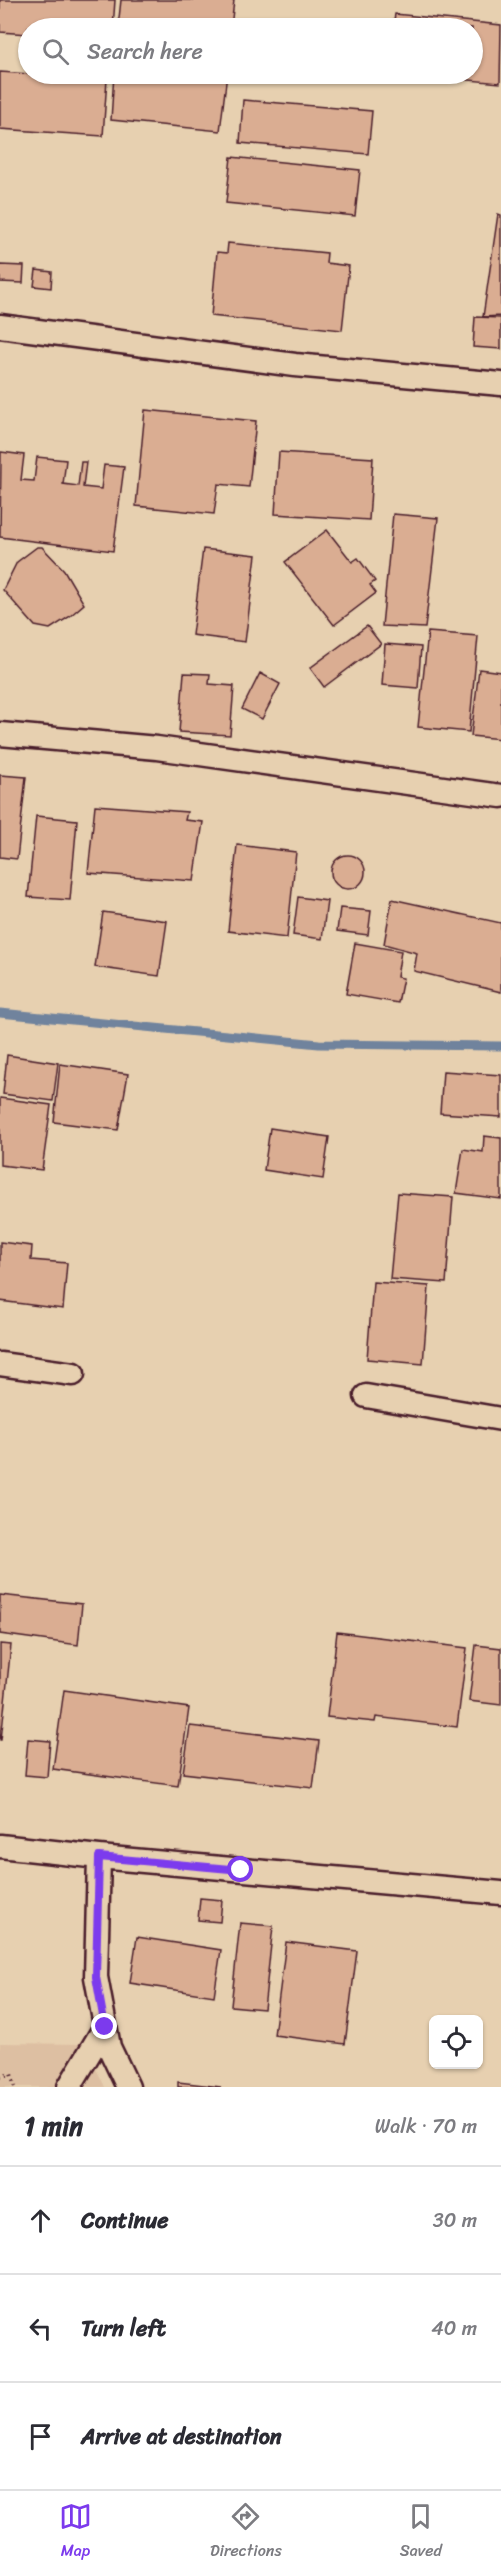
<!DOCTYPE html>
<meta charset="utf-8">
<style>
body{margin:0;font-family:Sriracha,sans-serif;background:#f7f7f7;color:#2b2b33}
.controls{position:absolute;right:18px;bottom:18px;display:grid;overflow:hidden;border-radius:9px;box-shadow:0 2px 4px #0004}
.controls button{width:54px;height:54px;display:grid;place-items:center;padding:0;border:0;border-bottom:2px solid #e1e1e2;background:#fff;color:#2b2b33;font:30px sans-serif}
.stop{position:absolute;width:18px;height:18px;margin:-14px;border:4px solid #7c3aed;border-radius:50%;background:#fff}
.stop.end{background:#7c3aed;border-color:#fff;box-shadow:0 2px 6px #0008}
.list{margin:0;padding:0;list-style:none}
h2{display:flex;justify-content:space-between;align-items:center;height:78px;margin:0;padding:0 24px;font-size:26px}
h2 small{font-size:20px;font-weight:400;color:#7c7c81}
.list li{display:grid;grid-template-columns:39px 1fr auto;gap:18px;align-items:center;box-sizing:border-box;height:108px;padding:0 24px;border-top:2px solid #e1e1e2}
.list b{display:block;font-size:22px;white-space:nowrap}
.list em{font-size:20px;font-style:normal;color:#7c7c81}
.icon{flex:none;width:33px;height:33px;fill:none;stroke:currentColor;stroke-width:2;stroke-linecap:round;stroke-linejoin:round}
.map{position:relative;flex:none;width:501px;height:2087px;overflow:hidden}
.search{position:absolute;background:#fff;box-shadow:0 2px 4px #0004;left:18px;right:18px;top:18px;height:66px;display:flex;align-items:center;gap:15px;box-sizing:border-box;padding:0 21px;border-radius:33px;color:#7c7c81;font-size:22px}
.sheet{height:402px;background:#fff}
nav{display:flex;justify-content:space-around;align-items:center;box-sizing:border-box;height:84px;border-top:2px solid #e1e1e2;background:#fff;font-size:16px;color:#7c7c81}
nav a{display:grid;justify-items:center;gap:3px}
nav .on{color:#7c3aed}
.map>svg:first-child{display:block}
</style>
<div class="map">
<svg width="501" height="2087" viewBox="0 0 501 2087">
<rect width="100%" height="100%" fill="#e7d0b0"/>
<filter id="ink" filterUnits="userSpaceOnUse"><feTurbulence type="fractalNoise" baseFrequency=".0167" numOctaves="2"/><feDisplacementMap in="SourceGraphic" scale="12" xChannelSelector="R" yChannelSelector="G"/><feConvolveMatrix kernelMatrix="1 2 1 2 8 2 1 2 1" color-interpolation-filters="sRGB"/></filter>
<g filter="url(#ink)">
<!-- built -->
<path fill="#ddbfa2" d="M 0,2043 L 84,2044 L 105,2087 L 0,2087 Z"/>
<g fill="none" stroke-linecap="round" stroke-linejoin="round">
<!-- stream -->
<path stroke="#70839d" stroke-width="9" d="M 0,1013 L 319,1044 L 501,1046"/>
</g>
<!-- building -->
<path fill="#daad92" stroke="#4a1f2b" stroke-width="1.5" d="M 0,0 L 115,0 L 113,28 L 28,28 L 28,34 L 0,32 Z
M 121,0 L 234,0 L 231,28 L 118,28 Z
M 395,14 L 501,25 L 500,83 L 406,74 L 472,74 L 472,28 L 393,28 Z
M 0,72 L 107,79 L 103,136 L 0,129 Z
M 114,74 L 227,74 L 220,131 L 111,120 Z
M 243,100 L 372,111 L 368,154 L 240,143 Z
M 231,157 L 360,170 L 355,216 L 226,203 Z
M 498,214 L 501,215 L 501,316 L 483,317 Z
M 228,243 L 327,253 L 326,263 L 349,266 L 342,330 L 211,316 L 217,252 L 227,253 Z
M 0,265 L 24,266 L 23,283 L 0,282 Z
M 36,270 L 52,272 L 51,288 L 34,286 Z
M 475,317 L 501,318 L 501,349 L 473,347 Z
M 145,410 L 256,421 L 249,487 L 218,484 L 214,514 L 136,506 Z
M 1,452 L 24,455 L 21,480 L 34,481 L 37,457 L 66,460 L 63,484 L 78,486 L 81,462 L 86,462 L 83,487 L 101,489 L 104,465 L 124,467 L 113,551 L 0,537 Z
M 279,452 L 373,458 L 369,520 L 275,514 Z
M 393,514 L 438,518 L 425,628 L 382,626 Z
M 327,530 L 352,562 L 358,558 L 375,581 L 370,585 L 376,593 L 334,625 L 285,562 Z
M 37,547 L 42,547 L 64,570 L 84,604 L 69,617 L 50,629 L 35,626 L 3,590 L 17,562 Z
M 203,549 L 256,555 L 245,642 L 192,635 Z
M 367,626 L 381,644 L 324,687 L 310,668 Z
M 428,632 L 478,636 L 469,732 L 418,727 Z
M 385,644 L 421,647 L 418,688 L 382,685 Z
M 479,669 L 501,672 L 501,739 L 471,736 Z
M 184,673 L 210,674 L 209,684 L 234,686 L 230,735 L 179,732 Z
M 260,673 L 280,684 L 262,719 L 242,709 Z
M 0,775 L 26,777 L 17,859 L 0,857 Z
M 95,805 L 187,812 L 185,820 L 203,822 L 194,881 L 88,873 Z
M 36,816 L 77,820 L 70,900 L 28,897 Z
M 237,845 L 296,852 L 287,938 L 228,931 Z
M331 872a17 17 0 1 1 34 0a17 17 0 1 1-34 0Z
M 298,897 L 327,901 L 322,939 L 293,935 Z
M 392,899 L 501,923 L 501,992 L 414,971 L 417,953 L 384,944 Z
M 340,908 L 371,911 L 368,935 L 337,931 Z
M 103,912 L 167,921 L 159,976 L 95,967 Z
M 355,943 L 401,951 L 397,977 L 403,978 L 398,1003 L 346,994 Z
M 7,1055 L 58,1063 L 53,1101 L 3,1094 Z
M 60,1064 L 128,1074 L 118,1130 L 54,1122 Z
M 443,1071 L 501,1075 L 501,1117 L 440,1113 Z
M 0,1098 L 51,1105 L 42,1170 L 0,1165 Z
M 270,1128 L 329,1137 L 323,1179 L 264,1170 Z
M 484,1136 L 501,1138 L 501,1199 L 456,1193 L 463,1149 L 483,1152 Z
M 398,1193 L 453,1197 L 446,1283 L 390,1279 Z
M 0,1242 L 32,1246 L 31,1260 L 67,1263 L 63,1309 L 0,1301 Z
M 373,1282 L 429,1286 L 423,1364 L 367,1359 Z
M 0,1595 L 82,1604 L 78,1645 L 0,1634 Z
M 337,1632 L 467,1648 L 457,1727 L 376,1717 L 375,1722 L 327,1717 Z
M 0,1644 L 11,1645 L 1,1740 L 0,1740 Z
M 476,1645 L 501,1648 L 501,1705 L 469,1701 Z
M 64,1690 L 189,1708 L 178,1786 L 53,1769 Z
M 190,1726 L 319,1741 L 313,1788 L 183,1773 Z
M 28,1739 L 50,1741 L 47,1777 L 25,1775 Z
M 200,1898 L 222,1900 L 220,1922 L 198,1920 Z
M 240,1923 L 273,1926 L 264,2009 L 231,2006 Z
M 137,1937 L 221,1950 L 214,1996 L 130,1983 Z
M 286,1942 L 357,1951 L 345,2044 L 274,2035 Z
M 178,2082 L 221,2087 L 178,2087 Z"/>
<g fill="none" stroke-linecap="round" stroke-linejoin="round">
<defs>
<path id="minor" d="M 0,326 L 295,365 L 501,384
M 0,734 L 157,748 L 501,796
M 0,1364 L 73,1374
M 366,1396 L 501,1419
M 0,1846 L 99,1857 L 501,1893
M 99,1857 L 96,1977 L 109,2047 L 128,2087
M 69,2087 L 105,2027"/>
</defs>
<!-- minor casing -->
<use href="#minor" stroke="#4a1f2b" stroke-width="27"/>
<!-- path -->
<path stroke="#4a1f2b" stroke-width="4" stroke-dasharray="1.5 4.5" stroke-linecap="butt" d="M 0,2077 L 11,2074 L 15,2087"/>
<!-- minor -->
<use href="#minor" stroke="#e7d0b0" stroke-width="22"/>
</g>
</g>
<g fill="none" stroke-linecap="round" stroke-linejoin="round" filter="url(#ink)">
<!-- route -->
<path stroke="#7c3aed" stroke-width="8" d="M 105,2027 L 96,1977 L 99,1857 L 241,1870"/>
</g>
</svg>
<div class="controls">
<button><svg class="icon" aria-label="locate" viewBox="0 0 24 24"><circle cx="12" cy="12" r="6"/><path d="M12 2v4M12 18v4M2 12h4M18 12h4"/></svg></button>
</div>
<div class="stop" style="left:241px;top:1870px"></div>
<div class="stop end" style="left:105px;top:2027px"></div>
<div class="search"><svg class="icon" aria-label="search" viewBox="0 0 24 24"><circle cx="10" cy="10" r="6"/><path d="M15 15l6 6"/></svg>Search here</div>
</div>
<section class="sheet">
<h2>1 min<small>Walk · 70 m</small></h2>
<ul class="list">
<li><svg class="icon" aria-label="ahead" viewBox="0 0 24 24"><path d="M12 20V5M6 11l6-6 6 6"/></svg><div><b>Continue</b></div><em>30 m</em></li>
<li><svg class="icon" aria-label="left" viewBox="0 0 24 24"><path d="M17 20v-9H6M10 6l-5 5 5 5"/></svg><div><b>Turn left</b></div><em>40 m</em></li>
<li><svg class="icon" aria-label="arrive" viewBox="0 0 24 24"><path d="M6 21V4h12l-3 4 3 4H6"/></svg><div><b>Arrive at destination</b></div></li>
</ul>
</section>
<nav>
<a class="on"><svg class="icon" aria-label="map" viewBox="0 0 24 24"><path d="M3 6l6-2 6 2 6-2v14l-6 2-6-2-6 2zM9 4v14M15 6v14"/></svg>Map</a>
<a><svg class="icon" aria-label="directions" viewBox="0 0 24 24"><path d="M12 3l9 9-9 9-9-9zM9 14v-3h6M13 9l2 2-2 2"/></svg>Directions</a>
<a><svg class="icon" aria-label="saved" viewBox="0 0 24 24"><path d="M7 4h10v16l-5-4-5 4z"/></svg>Saved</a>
</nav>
